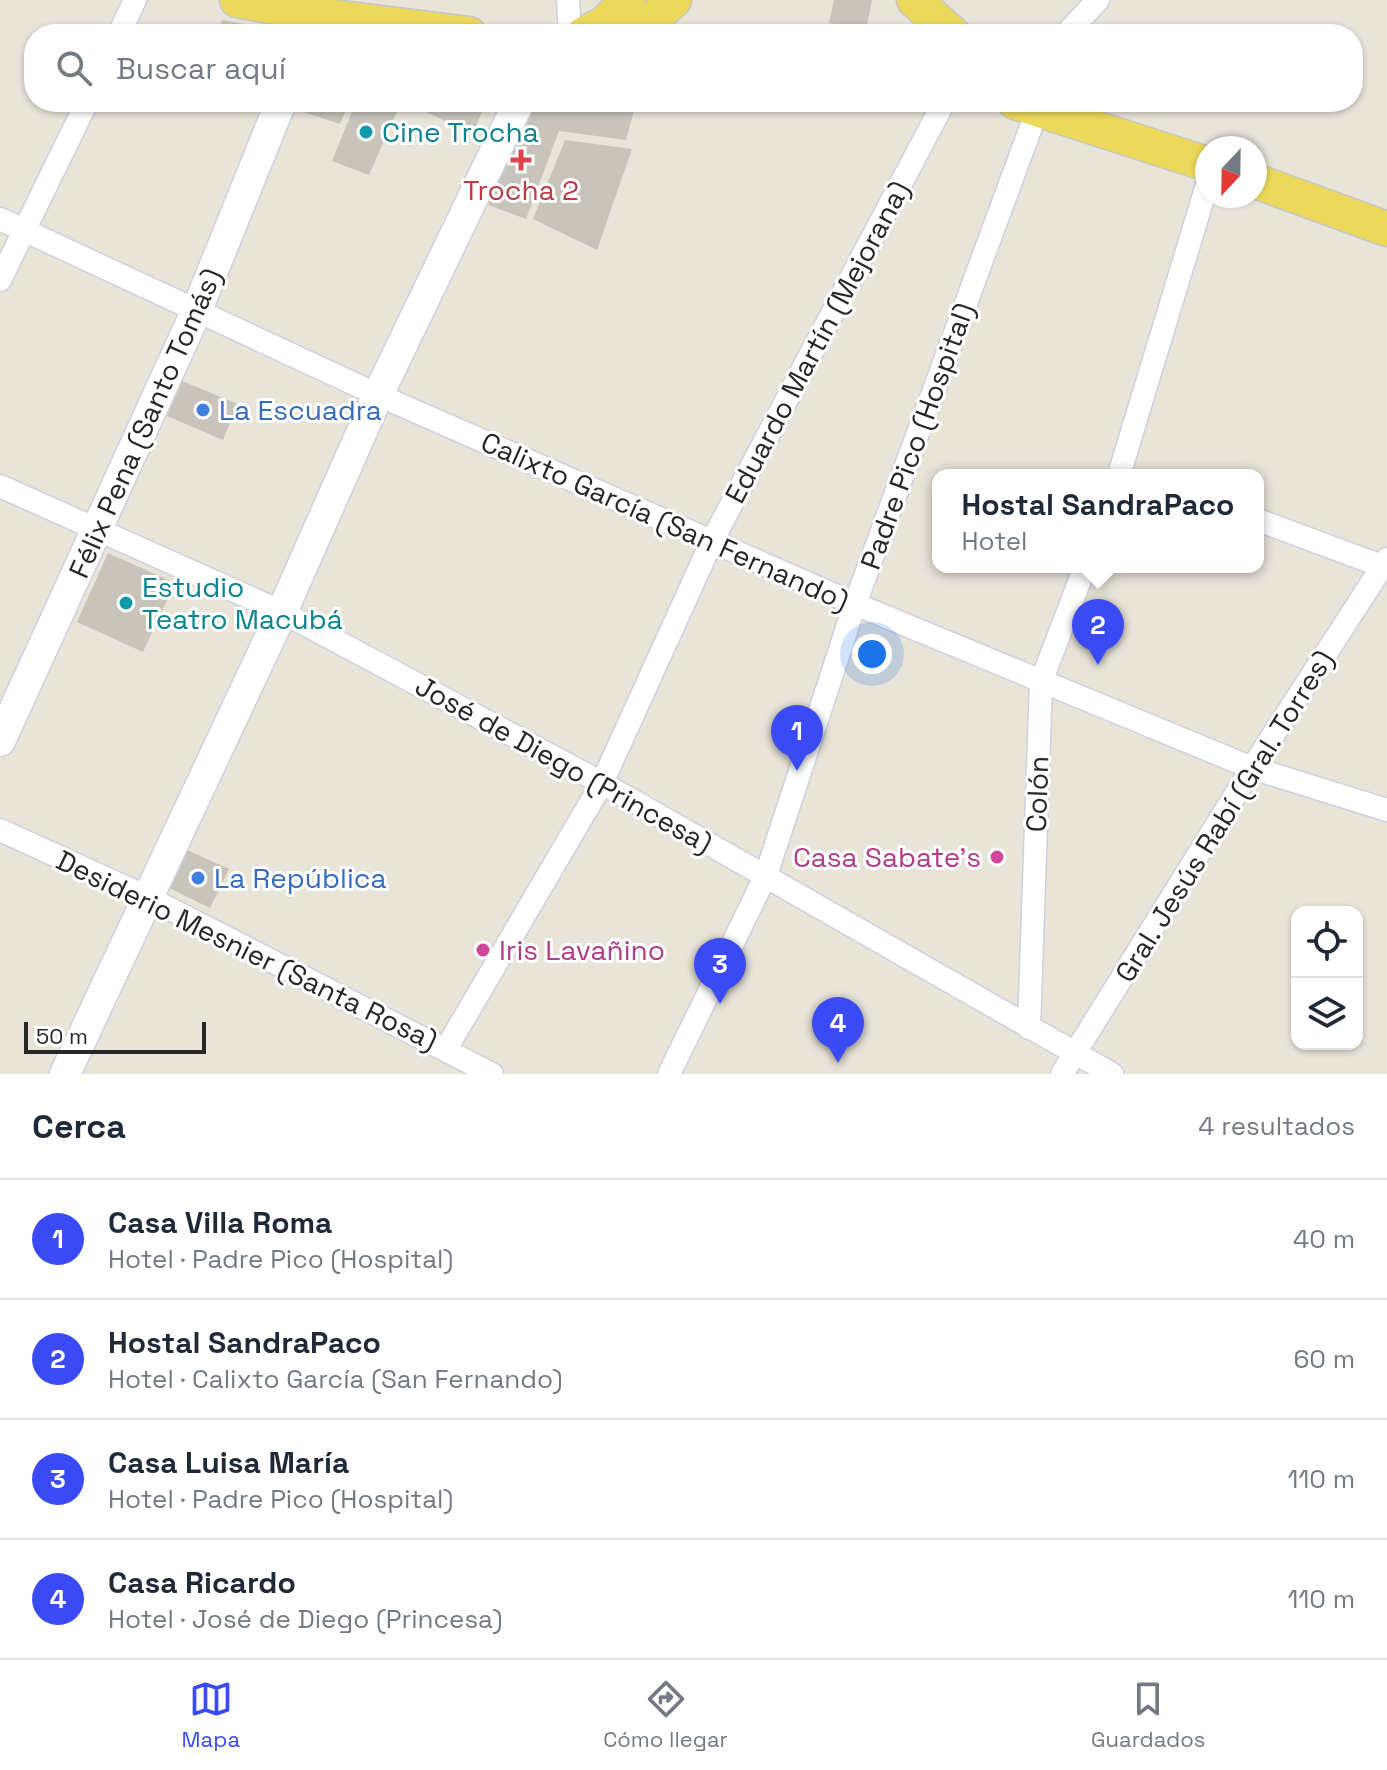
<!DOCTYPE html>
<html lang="es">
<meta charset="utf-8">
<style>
body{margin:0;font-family:"Space Grotesk",sans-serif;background:#f6f6f7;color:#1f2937}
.controls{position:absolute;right:24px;bottom:24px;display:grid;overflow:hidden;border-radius:16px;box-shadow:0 2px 6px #0004}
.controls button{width:72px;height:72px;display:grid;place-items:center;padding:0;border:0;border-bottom:2px solid #e0e1e3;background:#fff;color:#1f2937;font:40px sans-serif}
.compass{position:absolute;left:1195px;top:136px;width:72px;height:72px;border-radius:50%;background:#fff;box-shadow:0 2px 6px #0004;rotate:202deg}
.scale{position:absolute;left:24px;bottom:20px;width:182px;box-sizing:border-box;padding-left:8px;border:4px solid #272727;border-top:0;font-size:22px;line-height:28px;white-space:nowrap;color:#272727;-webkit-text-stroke:6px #fff;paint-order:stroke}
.you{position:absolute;left:872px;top:654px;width:28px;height:28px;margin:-20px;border:6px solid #fff;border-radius:50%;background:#1a73e8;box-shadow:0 0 0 12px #1a73e833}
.badge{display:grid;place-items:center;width:52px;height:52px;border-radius:50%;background:#3a4af4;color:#fff;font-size:26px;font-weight:700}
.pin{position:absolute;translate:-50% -66px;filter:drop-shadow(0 2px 4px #0008)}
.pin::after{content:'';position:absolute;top:42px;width:28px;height:24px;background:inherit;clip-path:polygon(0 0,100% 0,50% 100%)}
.popup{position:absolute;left:932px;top:469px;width:332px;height:104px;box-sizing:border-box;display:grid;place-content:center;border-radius:16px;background:#fff;filter:drop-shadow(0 2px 6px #0005);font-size:26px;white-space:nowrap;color:#747a83}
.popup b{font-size:30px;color:#1f2937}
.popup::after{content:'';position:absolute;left:50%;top:100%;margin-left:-16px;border:16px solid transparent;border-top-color:#fff}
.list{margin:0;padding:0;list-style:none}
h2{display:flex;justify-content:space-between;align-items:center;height:104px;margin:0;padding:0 32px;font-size:34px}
h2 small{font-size:26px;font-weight:400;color:#747a83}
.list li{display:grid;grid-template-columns:52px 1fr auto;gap:24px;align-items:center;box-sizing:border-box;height:120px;padding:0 32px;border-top:2px solid #e0e1e3}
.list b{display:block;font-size:30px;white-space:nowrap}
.list p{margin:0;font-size:26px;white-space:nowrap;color:#747a83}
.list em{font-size:26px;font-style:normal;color:#747a83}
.icon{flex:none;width:44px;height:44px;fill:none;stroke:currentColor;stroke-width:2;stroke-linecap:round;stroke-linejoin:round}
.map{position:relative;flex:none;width:1387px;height:1074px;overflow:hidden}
.search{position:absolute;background:#fff;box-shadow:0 2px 6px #0004;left:24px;right:24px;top:24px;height:88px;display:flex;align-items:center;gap:20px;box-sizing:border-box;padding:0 28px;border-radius:32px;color:#747a83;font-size:30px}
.sheet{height:584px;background:#fff}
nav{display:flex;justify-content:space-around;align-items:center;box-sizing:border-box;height:112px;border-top:2px solid #e0e1e3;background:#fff;font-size:22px;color:#747a83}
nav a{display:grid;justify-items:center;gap:4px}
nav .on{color:#3a4af4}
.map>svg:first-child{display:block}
</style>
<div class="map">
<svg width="1387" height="1074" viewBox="0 0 1387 1074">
<rect width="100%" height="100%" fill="#e9e4d8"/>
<!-- building -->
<path fill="#c8c3bb" d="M 834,0 L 872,0 L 866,30 L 829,23 Z
M 222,20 L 291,32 L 291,34 L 217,34 Z
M 297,102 L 349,102 L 340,124 L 294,109 Z
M 356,102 L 401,102 L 369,175 L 332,161 Z
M 405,102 L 486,102 L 473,134 Z
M 535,102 L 579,102 L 635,107 L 626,140 L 559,131 L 526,219 L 488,205 Z
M 565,140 L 632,149 L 597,250 L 533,219 Z
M 182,381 L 238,404 L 223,440 L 167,416 Z
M 108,553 L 175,583 L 143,652 L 77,622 Z
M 185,849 L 229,869 L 210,908 L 167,887 Z"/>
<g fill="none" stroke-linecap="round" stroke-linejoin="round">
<defs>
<path id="street" d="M 568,0 L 570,34
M 119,34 L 135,0
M 1066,34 L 1098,0
M 0,219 L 378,395 L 855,604 L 1252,768 L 1387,810
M 0,280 L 87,102
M 1119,475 L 1207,185
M 0,486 L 282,612 L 602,783 L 1112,1074
M 1258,520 L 1387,568
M 0,830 L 147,897 L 492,1074
M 1029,1028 L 1041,682 L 1085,567
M 446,1049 L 602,783 L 712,541 L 944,102
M 669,1074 L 766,875 L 855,604 L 1038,108 L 1036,102
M 1062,1074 L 1252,768 L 1387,559"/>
<path id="secondary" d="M 0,741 L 196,312 L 281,102
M 65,1074 L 282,612 L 378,395 L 519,102"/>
<path id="primary" d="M 237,0 L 317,15 L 469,34
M 914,0 L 953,34
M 584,34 L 604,24 L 628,0
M 636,34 L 674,0
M 1015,102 L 1207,164
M 1255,181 L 1387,229"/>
</defs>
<!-- street casing -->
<use href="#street" stroke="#cecfe0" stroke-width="25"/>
<!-- secondary casing -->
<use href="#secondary" stroke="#cecfe0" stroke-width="33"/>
<!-- primary casing -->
<use href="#primary" stroke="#c7c7c7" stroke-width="37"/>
<!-- street -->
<use href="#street" stroke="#fff" stroke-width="22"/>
<!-- secondary -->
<use href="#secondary" stroke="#fff" stroke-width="30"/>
<!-- primary -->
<use href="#primary" stroke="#ecd95b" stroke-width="34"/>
</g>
<!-- markers -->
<g fill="#0f9aa8" stroke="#fff" stroke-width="3">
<circle cx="366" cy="132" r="8"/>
<circle cx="126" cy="603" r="8"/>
</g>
<path fill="#e0444e" stroke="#fff" stroke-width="3" d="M517 148h8v8h8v8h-8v8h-8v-8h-8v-8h8z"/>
<g fill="#3f7fe0" stroke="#fff" stroke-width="3">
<circle cx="203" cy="410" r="8"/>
<circle cx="198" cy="878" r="8"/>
</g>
<g fill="#d1479c" stroke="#fff" stroke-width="3">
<circle cx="997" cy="857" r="8"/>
<circle cx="483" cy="950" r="8"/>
</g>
<g text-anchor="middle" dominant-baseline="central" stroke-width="6" stroke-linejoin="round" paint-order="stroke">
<!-- culture labels -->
<g font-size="28" fill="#0d838f" stroke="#fff" text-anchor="start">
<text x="382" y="132">Cine Trocha</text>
<text x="142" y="587">Estudio<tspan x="142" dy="32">Teatro Macubá</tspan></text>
</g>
<!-- health labels -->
<g font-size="28" fill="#be3a42" stroke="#fff">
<text x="521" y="190">Trocha 2</text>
</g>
<!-- street labels -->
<g font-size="28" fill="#272727" stroke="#fff">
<text transform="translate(817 342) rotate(-62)">Eduardo Martín (Mejorana)</text>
<text transform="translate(145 423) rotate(-66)">Félix Pena (Santo Tomás)</text>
<text transform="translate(917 436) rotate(-70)">Padre Pico (Hospital)</text>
<text transform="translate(665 521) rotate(24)">Calixto García (San Fernando)</text>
<text transform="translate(564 764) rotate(29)">José de Diego (Princesa)</text>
<text transform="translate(1037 794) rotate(-88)">Colón</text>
<text transform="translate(1224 816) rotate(-58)">Gral. Jesús Rabí (Gral. Torres)</text>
<text transform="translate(247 950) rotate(26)">Desiderio Mesnier (Santa Rosa)</text>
</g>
<!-- shop labels -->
<g font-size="28" fill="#366cbe" stroke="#fff" text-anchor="start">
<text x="219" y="410">La Escuadra</text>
<text x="214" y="878">La República</text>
</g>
<!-- hotel labels -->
<g font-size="28" fill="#b23c85" stroke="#fff" text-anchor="end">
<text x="981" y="857">Casa Sabate's</text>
<text x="499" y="950" text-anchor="start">Iris Lavañino</text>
</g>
</g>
</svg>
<div class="controls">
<button><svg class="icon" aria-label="locate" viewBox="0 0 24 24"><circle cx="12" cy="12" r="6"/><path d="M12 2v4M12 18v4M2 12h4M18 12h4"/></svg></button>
<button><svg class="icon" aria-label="layers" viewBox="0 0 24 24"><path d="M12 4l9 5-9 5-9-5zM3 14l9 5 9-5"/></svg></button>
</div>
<svg class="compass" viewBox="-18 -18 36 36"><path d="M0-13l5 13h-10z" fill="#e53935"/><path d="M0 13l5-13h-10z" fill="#747a83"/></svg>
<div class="scale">50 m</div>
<div class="you"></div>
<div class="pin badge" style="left:797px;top:771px">1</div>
<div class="pin badge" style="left:1098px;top:665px">2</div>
<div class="popup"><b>Hostal SandraPaco</b>Hotel</div>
<div class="pin badge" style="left:720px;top:1004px">3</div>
<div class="pin badge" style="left:838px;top:1063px">4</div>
<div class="search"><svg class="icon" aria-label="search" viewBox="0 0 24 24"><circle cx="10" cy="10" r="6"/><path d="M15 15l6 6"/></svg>Buscar aquí</div>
</div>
<section class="sheet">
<h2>Cerca<small>4 resultados</small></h2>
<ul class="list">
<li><span class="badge">1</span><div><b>Casa Villa Roma</b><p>Hotel · Padre Pico (Hospital)</p></div><em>40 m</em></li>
<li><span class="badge">2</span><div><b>Hostal SandraPaco</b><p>Hotel · Calixto García (San Fernando)</p></div><em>60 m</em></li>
<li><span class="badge">3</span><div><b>Casa Luisa María</b><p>Hotel · Padre Pico (Hospital)</p></div><em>110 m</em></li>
<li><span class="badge">4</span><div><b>Casa Ricardo</b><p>Hotel · José de Diego (Princesa)</p></div><em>110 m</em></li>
</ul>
</section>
<nav>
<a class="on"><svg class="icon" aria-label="map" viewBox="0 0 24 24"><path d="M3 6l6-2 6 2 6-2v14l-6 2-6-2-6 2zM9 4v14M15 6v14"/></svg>Mapa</a>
<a><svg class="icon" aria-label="directions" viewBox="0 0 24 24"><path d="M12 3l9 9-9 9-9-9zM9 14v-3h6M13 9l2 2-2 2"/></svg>Cómo llegar</a>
<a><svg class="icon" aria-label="saved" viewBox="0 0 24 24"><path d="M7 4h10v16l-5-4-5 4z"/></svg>Guardados</a>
</nav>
